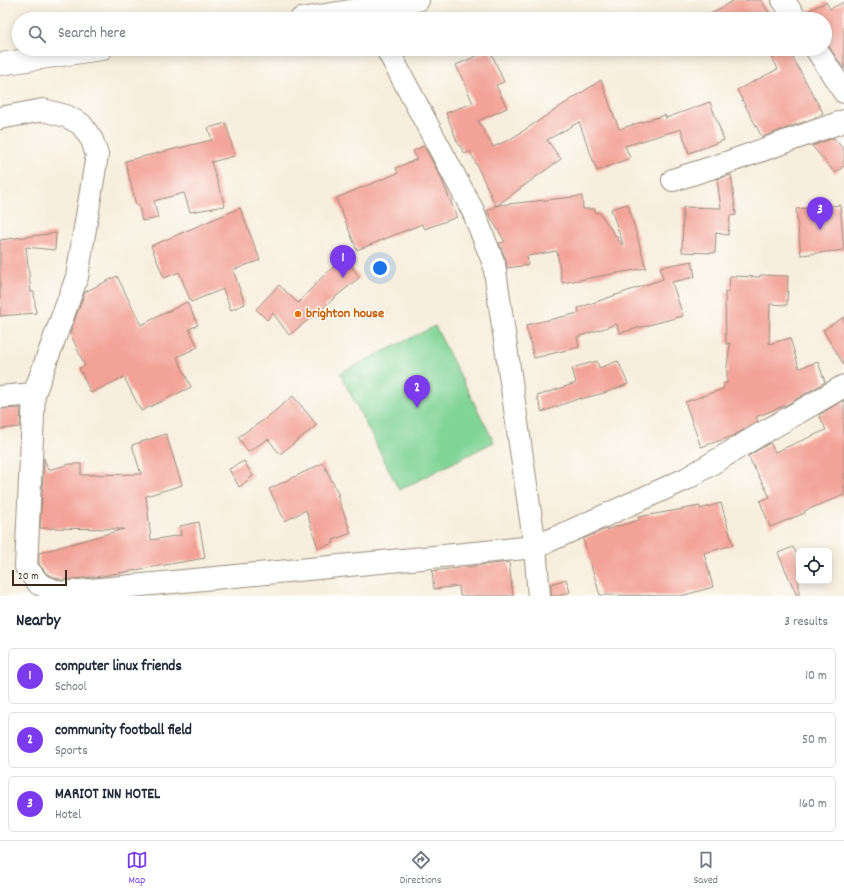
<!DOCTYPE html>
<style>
body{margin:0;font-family:Dekko,sans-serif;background:#f2f2f3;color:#1f2937}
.controls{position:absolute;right:12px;bottom:12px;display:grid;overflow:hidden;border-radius:6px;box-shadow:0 2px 10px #0003}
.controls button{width:36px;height:36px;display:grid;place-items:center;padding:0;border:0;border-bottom:1px solid #e0e1e3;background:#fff;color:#1f2937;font:20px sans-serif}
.scale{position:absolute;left:12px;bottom:10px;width:55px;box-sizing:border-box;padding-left:4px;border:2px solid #3b2a1e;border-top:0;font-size:11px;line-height:14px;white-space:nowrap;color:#3b2a1e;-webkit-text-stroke:3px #fdfcf7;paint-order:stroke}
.you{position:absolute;left:380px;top:268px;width:14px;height:14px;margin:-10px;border:3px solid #fff;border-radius:50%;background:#1a73e8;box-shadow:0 0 0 6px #1a73e833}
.badge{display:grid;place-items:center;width:26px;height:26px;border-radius:50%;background:#7c3aed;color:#fff;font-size:13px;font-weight:700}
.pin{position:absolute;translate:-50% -33px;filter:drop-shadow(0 1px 2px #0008)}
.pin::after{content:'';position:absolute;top:21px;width:14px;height:12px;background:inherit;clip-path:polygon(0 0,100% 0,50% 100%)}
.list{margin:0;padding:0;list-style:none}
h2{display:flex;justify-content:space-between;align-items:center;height:52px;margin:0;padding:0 16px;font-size:17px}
h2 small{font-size:13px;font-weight:400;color:#747a83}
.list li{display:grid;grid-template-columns:26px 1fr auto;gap:12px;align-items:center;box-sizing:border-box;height:56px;margin:0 8px 8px;padding:0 8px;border:1px solid #e0e1e3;border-radius:6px}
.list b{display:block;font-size:15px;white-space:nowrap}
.list p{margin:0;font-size:13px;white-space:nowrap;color:#747a83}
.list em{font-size:13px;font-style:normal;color:#747a83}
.icon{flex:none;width:22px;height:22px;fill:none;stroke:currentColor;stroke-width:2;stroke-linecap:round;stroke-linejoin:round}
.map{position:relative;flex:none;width:844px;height:596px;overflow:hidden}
.search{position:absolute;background:#fff;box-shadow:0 2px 10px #0003;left:12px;right:12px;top:12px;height:44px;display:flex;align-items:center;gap:10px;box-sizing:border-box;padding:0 14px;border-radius:22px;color:#747a83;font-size:15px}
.sheet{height:244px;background:#fff}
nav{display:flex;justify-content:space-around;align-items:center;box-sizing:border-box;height:56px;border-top:1px solid #e0e1e3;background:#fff;font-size:11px;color:#747a83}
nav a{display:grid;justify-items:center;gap:2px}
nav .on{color:#7c3aed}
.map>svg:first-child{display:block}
</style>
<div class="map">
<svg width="844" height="596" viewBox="0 0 844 596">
<rect width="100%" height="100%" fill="#fdfcf7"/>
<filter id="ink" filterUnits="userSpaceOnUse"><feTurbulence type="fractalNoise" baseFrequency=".025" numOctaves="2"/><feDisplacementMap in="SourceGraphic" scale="8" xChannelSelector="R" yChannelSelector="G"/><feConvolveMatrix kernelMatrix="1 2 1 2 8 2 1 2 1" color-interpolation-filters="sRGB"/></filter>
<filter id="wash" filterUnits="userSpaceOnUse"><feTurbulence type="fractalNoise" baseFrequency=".012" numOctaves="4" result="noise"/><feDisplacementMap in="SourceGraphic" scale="16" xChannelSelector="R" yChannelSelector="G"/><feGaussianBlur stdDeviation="0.9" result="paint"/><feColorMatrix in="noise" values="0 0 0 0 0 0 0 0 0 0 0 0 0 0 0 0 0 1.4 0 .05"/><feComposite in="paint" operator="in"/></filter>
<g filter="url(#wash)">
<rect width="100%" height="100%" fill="#f7eedd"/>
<!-- green -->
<path fill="#80d496" stroke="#5e7f5a" d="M 435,326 L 494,442 L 399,490 L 340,373 Z"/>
<g id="blocks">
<!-- building -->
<path fill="#f3a297" d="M 734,0 L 761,0 L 773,19 L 703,19 Z
M 826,2 L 830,9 L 844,2 L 844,69 L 825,41 L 825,19 L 808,19 L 806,12 Z
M 768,49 L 788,49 L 823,113 L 817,117 L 762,137 L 737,90 L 778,69 Z
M 490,50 L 504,82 L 496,85 L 507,108 L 478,121 L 493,147 L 509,140 L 601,80 L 619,129 L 665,115 L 666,118 L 710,102 L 724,140 L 689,153 L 681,129 L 625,146 L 630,158 L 597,171 L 579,122 L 547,140 L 561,159 L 496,206 L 499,205 L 582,196 L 583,209 L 595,209 L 595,213 L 599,212 L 622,245 L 623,244 L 611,209 L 628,204 L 646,268 L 562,283 L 557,251 L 527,256 L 528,265 L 507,268 L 506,260 L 499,243 L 505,242 L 487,211 L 496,206 L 470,151 L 465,154 L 457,141 L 446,113 L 473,103 L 456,65 Z
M 226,123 L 235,156 L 211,162 L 225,206 L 190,212 L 184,193 L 154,201 L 158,218 L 142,221 L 139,205 L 136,205 L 125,161 L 212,140 L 208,128 Z
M 834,138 L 844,150 L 844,166 L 835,173 L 812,146 Z
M 424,146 L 441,178 L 457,217 L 425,229 L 422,224 L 357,250 L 336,198 L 398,173 L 396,168 L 417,159 L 413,151 Z
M 731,175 L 736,215 L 730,216 L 728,235 L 716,233 L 715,253 L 682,252 L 683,207 L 721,208 L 717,179 Z
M 840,205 L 844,250 L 801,255 L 796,209 Z
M 240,208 L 260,260 L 233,270 L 245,304 L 231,310 L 223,289 L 191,302 L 179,272 L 164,278 L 151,246 Z
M 56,233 L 55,250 L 26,247 L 31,292 L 34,292 L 36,313 L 0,316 L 0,240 Z
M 344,258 L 360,277 L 327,304 L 315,318 L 313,316 L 289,335 L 273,313 L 267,320 L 256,309 L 279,285 L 298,303 L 325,274 Z
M 692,261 L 695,277 L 672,282 L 683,316 L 619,333 L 617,324 L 577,337 L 579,347 L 534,358 L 526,325 L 579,313 L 578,308 L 663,279 L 660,267 Z
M 760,275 L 788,276 L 787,305 L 770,304 L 769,344 L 790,338 L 799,368 L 818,362 L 825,382 L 788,404 L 756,417 L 758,421 L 733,436 L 701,447 L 685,402 L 723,389 L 724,383 L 727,383 L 727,366 L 730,343 L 726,344 L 725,292 L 729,292 L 730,276 L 760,277 Z
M 117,276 L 141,325 L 187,302 L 198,325 L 189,329 L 198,347 L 177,357 L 191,387 L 141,411 L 124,377 L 91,393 L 79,368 L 85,366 L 70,333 L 85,292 Z
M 844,317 L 844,365 L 823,330 Z
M 597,361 L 599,368 L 618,361 L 628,384 L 604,393 L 580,399 L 580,398 L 542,412 L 537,396 L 576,383 L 572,368 Z
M 293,396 L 317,425 L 280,454 L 268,439 L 248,452 L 238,437 L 265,419 Z
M 844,400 L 844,495 L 804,511 L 805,513 L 770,527 L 760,501 L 770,497 L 748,456 L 770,443 L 775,452 L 826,430 L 819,415 Z
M 21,408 L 20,427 L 0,429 L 0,409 Z
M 166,434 L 182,485 L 146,496 L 151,540 L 181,535 L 180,526 L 199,522 L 205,558 L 102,576 L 62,580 L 47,574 L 39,564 L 39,553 L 124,529 L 40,528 L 44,458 L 48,470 L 70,464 L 81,464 L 81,475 L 141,474 L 132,445 Z
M 244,461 L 253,476 L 239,487 L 229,469 Z
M 323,463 L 339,495 L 337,495 L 351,533 L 333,540 L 334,543 L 318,548 L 306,510 L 285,521 L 269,489 Z
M 721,503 L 733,545 L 704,553 L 713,587 L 681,596 L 600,595 L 583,539 L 601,531 L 639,520 L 638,517 L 700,506 L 700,509 Z
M 793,547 L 799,559 L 799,596 L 797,596 L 778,553 Z
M 509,562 L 513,596 L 460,596 L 459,586 L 434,589 L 432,571 Z
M 566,579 L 570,592 L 559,596 L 551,596 L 551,584 Z"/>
</g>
</g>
<g filter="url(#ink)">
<use href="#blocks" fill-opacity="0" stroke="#998c7e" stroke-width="1"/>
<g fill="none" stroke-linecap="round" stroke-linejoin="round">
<defs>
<path id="minor" d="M 783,0 L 796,19
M 387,49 L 473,211 L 494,264 L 535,547 L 539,596
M 816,49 L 844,92
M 0,118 L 43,110 L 66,116 L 81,124 L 92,140 L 97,155 L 77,277 L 34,394 L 0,397
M 673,180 L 723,164 L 844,121
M 34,394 L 26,567 L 39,584 L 60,593 L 535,547 L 686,479 L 759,435 L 844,386"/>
<path id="highway" d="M 301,19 L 418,0
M 0,64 L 101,49"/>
</defs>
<!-- minor casing -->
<use href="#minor" stroke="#998c7e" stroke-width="24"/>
<!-- highway casing -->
<use href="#highway" stroke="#998c7e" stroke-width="24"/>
<!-- minor -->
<use href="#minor" stroke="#fff" stroke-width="22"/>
<!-- highway -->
<use href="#highway" stroke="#fff" stroke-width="22"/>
</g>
</g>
<!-- markers -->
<circle fill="#e8710a" stroke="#fdfcf7" stroke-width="1.5" cx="298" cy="314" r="4"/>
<g text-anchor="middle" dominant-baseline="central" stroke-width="3" stroke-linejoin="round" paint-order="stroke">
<!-- food labels -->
<g font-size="14" font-weight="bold" fill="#c56008" stroke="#fdfcf7" text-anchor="start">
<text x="306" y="314">brighton house</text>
</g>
</g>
</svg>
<div class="controls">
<button><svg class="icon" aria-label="locate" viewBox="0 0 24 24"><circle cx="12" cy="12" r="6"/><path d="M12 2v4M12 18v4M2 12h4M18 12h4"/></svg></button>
</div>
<div class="scale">20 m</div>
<div class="you"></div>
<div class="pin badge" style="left:343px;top:278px">1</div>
<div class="pin badge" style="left:417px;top:408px">2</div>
<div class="pin badge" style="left:820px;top:230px">3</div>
<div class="search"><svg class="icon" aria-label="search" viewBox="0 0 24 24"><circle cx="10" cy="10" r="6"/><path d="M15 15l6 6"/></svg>Search here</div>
</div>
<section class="sheet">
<h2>Nearby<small>3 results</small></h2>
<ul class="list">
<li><span class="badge">1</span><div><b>computer linux friends</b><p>School</p></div><em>10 m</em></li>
<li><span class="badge">2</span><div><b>community football field</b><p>Sports</p></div><em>50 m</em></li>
<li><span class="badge">3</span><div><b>MARIOT INN HOTEL</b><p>Hotel</p></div><em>160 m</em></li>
</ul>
</section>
<nav>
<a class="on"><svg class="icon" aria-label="map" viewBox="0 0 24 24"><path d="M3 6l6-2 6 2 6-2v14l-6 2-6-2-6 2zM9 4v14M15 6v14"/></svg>Map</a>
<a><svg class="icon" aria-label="directions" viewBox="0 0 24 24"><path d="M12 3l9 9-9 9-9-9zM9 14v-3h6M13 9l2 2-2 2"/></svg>Directions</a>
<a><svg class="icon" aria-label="saved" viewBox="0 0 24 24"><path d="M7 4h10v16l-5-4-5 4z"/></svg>Saved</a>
</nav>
